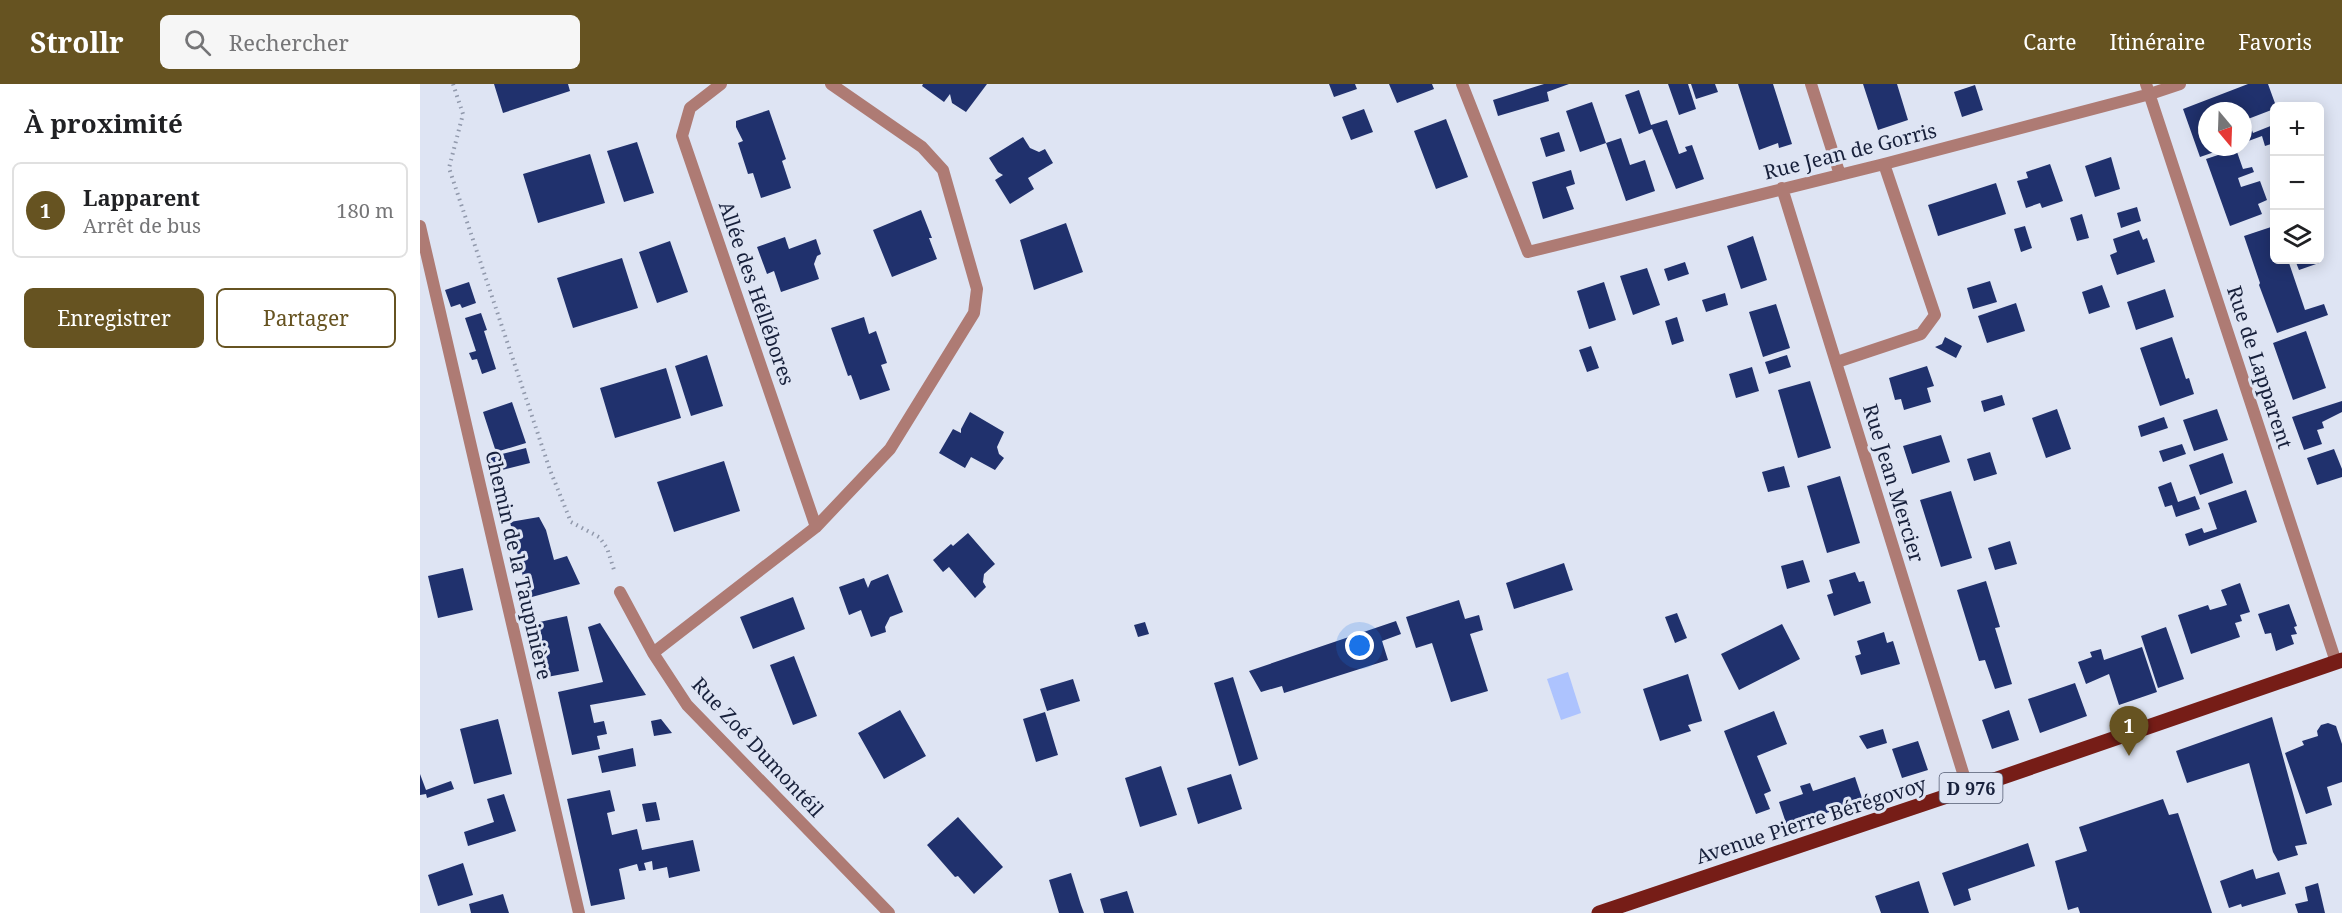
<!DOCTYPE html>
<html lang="fr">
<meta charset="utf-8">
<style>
body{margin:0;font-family:"Noto Serif",serif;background:#f6f6f6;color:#202124}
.controls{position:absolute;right:18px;top:18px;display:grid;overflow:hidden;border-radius:9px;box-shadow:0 3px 15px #0003}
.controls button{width:54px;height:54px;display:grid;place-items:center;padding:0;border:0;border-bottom:2px solid #e0e0e0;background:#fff;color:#202124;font:30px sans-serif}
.compass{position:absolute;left:1778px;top:18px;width:54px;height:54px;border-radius:50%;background:#fff;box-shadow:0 3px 15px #0003;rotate:161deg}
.you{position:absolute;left:940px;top:562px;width:21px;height:21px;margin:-15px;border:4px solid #fff;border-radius:50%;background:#1a73e8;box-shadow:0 0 0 9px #1a73e833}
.badge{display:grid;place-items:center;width:39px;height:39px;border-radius:50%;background:#665321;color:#fff;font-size:20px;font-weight:700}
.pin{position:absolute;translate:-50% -50px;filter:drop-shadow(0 2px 3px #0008)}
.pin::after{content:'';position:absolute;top:32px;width:21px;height:18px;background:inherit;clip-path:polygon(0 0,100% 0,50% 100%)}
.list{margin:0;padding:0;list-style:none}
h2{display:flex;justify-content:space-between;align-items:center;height:78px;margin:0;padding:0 24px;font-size:26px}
h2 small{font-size:20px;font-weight:400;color:#757577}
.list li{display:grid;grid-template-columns:39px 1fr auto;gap:18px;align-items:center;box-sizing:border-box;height:96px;margin:0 12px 12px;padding:0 12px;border:2px solid #e0e0e0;border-radius:9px}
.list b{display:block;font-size:22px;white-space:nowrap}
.list p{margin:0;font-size:20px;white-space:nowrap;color:#757577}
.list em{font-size:20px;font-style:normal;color:#757577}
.actions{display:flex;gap:12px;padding:18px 24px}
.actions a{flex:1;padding:14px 0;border:2px solid #665321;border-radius:9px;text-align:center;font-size:21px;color:#665321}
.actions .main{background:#665321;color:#fff}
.icon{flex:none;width:33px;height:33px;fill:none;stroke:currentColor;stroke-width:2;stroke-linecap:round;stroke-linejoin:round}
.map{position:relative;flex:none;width:1922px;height:829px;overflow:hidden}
header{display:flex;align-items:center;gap:36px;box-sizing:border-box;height:84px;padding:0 30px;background:#665321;color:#fff}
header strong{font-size:28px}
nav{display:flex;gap:33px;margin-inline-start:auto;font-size:21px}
.search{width:420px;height:54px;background:#f6f6f6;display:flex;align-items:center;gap:15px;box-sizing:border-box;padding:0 21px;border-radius:9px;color:#757577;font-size:22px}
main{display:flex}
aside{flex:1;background:#fff}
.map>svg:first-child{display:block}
</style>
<header>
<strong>Strollr</strong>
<div class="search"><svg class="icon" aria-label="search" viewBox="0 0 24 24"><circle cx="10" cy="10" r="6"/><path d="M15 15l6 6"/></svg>Rechercher</div>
<nav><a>Carte</a><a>Itinéraire</a><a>Favoris</a></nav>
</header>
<main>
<aside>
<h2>À proximité<small></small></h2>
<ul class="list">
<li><span class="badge">1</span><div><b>Lapparent</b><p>Arrêt de bus</p></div><em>180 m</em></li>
</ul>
<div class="actions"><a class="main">Enregistrer</a><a>Partager</a></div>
</aside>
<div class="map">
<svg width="1922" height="829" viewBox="0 0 1922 829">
<rect width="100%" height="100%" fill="#dee4f3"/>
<!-- water -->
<path fill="#adc3fe" d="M 1148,588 L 1161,629 L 1141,636 L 1127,595 Z"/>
<!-- building -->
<path fill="#20316d" d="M 74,0 L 148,0 L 150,7 L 83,29 Z
M 503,0 L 567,0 L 546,28 L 532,19 L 530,10 L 524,18 L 502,2 Z
M 909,0 L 935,0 L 937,5 L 914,13 Z
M 969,0 L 1012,0 L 1014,5 L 977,19 Z
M 1124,0 L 1149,0 L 1127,8 L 1129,17 L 1078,32 L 1073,16 Z
M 1248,0 L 1268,0 L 1276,25 L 1259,31 Z
M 1271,0 L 1295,0 L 1298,8 L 1276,15 Z
M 1318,0 L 1353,0 L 1372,60 L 1359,64 L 1358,59 L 1339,66 Z
M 1443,0 L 1477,0 L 1488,36 L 1458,46 Z
M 1828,0 L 1848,0 L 1856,22 L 1854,25 L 1828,35 L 1833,49 L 1853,41 L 1852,38 L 1854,37 L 1854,59 L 1845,62 L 1842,52 L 1823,59 L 1823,27 L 1787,27 L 1787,63 L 1809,63 L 1780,73 L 1763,25 Z
M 1555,1 L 1563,26 L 1542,33 L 1534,8 Z
M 1219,6 L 1231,41 L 1247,36 L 1259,70 L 1267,67 L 1265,63 L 1272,61 L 1284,95 L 1256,105 L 1232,45 L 1219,50 L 1205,11 Z
M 1172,18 L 1186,59 L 1201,54 L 1210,81 L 1225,76 L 1235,107 L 1206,117 L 1186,59 L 1160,68 L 1146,27 Z
M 944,25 L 953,48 L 931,56 L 922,33 Z
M 349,26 L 366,75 L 362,77 L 371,104 L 341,114 L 333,89 L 328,90 L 318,59 L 323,57 L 316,43 L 316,37 Z
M 1026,35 L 1048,93 L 1016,105 L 994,47 Z
M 1139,48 L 1145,67 L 1126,73 L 1120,54 Z
M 603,53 L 610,64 L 619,68 L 625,65 L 633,79 L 608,94 L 614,105 L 590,120 L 575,96 L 583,91 L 578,88 L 569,74 Z
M 217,58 L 234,109 L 204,118 L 187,67 Z
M 1816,65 L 1823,85 L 1832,83 L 1834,88 L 1818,94 L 1821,103 L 1840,97 L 1847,116 L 1838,120 L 1842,130 L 1810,142 L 1786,75 Z
M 170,70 L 185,119 L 118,139 L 103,90 Z
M 1691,73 L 1700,105 L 1675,113 L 1665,82 Z
M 1630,80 L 1643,117 L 1622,124 L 1620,119 L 1606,124 L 1597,97 L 1608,94 L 1606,88 Z
M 1151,86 L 1155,100 L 1146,103 L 1154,125 L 1123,135 L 1112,98 Z
M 1576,99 L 1586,130 L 1518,152 L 1508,121 Z
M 1717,123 L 1721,137 L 1701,144 L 1697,129 Z
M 501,126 L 512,154 L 509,154 L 517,175 L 472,193 L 453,146 Z
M 1662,130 L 1669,154 L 1657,157 L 1650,134 Z
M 646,139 L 663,188 L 614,206 L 600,156 Z
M 1605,142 L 1612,164 L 1601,168 L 1594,145 Z
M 1854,142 L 1854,176 L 1868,176 L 1885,226 L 1904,220 L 1908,231 L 1857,249 L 1839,201 L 1840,199 L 1824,152 Z
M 1719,146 L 1723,156 L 1727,154 L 1735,178 L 1697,191 L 1690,171 L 1697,168 L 1693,155 Z
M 1333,152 L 1347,196 L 1321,205 L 1307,162 Z
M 365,153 L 369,165 L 396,155 L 401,170 L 397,172 L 394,180 L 399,195 L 361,208 L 354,187 L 347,190 L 337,163 Z
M 250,157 L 268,208 L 237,219 L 219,168 Z
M 202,174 L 218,224 L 153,244 L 137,194 Z
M 1875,176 L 1897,176 L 1899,179 L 1879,186 Z
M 1265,178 L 1269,190 L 1248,197 L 1244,185 Z
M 1227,184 L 1240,221 L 1213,231 L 1200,192 Z
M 1570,197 L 1577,218 L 1553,225 L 1547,204 Z
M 49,198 L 56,219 L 42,224 L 40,220 L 31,223 L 25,206 Z
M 1184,198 L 1196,236 L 1169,245 L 1157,207 Z
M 1682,201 L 1690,223 L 1669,230 L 1662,208 Z
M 1745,205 L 1754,233 L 1716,246 L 1707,218 Z
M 1305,209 L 1308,221 L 1286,228 L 1282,216 Z
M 1596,219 L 1605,247 L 1567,259 L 1558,232 Z
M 1356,220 L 1370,264 L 1343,273 L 1329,228 Z
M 61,229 L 67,246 L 64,247 L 76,285 L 62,290 L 57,275 L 52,276 L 49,269 L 56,267 L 45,234 Z
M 444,233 L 449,250 L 456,247 L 467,279 L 461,281 L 470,306 L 440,316 L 431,291 L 428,292 L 411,244 Z
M 1257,233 L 1264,257 L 1252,261 L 1245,237 Z
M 1886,247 L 1906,304 L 1873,316 L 1853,259 Z
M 1525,253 L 1542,262 L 1536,274 L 1515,263 L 1522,260 Z
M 1752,253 L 1766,295 L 1769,294 L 1774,310 L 1740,322 L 1720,264 Z
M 1171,262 L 1179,284 L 1167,288 L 1159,266 Z
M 287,271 L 303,322 L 271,332 L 255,282 Z
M 1367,271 L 1371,283 L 1349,290 L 1345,278 Z
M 1507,282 L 1514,302 L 1507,304 L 1511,318 L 1484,326 L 1481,315 L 1475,316 L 1469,294 Z
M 1332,283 L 1339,307 L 1316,314 L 1309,290 Z
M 246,284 L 261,334 L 195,354 L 180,304 Z
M 1390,297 L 1411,364 L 1378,374 L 1358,306 Z
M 1582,311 L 1585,321 L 1564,328 L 1561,317 Z
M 1922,317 L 1922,328 L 1902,338 L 1904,344 L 1897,346 L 1902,360 L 1884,366 L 1872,333 Z
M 92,318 L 106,359 L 76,368 L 63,328 Z
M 1637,325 L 1651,365 L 1626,374 L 1612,334 Z
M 1797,325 L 1808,356 L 1774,367 L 1763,336 Z
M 550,328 L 584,348 L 577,363 L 579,370 L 584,374 L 575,386 L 551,373 L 545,384 L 519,369 L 533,345 L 541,349 L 541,345 Z
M 1744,333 L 1748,344 L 1721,353 L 1718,342 Z
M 1521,351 L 1530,378 L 1492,390 L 1483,362 Z
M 1762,360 L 1766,370 L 1743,378 L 1739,367 Z
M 106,364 L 110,379 L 74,388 L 70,373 Z
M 1914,365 L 1922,385 L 1922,393 L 1897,401 L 1887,374 Z
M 1570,368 L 1577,390 L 1554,397 L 1547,375 Z
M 1803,369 L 1813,399 L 1780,411 L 1769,381 Z
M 304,377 L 320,427 L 254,448 L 237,398 Z
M 1364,382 L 1370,403 L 1348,408 L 1342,388 Z
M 1420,392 L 1440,459 L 1407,469 L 1387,402 Z
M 1751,398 L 1758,418 L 1775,412 L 1780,425 L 1756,433 L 1752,421 L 1745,423 L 1738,403 Z
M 1826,406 L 1837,438 L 1769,462 L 1765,450 L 1782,444 L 1784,449 L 1797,445 L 1788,419 Z
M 1531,407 L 1552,474 L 1521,483 L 1500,416 Z
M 119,433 L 126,446 L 134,476 L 147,472 L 160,500 L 108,514 L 90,438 Z
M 548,449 L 575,480 L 564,490 L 563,498 L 566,503 L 555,514 L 529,483 L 523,488 L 513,476 L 531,460 L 533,462 Z
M 1590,457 L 1597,480 L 1575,486 L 1568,464 Z
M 1383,476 L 1390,498 L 1367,505 L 1361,482 Z
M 1144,479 L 1153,506 L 1094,525 L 1086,499 Z
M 43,484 L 53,526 L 18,534 L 8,492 Z
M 1435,488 L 1439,498 L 1444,497 L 1451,519 L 1414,532 L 1407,511 L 1413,509 L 1409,496 Z
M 468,490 L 483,528 L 470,533 L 465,543 L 466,548 L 451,553 L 441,526 L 429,531 L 419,503 L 444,494 L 448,504 L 451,497 Z
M 1566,497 L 1580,543 L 1575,544 L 1592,600 L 1575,605 L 1565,576 L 1559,577 L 1537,506 Z
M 1820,499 L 1830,528 L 1820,531 L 1822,537 L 1815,539 L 1820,553 L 1771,570 L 1758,531 L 1788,521 L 1790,526 L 1807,521 L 1801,506 Z
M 373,513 L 385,545 L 333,565 L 320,533 Z
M 1039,516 L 1045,535 L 1059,531 L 1063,546 L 1050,550 L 1068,607 L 1031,618 L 1012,559 L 996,564 L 986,533 Z
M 1869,520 L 1877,542 L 1874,543 L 1877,550 L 1871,551 L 1874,560 L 1856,567 L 1851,549 L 1845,550 L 1838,530 Z
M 1257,529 L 1267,554 L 1255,559 L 1245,533 Z
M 147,532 L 159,587 L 127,593 L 115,539 Z
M 976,537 L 981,550 L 962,557 L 968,576 L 864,609 L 862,602 L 841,608 L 829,587 Z
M 725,538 L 729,550 L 718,553 L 714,541 Z
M 180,539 L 226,611 L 170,621 L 174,639 L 184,637 L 187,650 L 177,652 L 180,665 L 152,671 L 138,608 L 183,598 L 168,543 Z
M 1362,540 L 1380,575 L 1319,606 L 1301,570 Z
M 1746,543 L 1764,595 L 1738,604 L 1721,552 Z
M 1464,548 L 1467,559 L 1473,557 L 1480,580 L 1441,591 L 1435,572 L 1441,570 L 1437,557 Z
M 1722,563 L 1737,608 L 1699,621 L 1689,590 L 1666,600 L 1658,578 L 1672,573 L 1670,568 L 1681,565 L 1684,576 Z
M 374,572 L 397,632 L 373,641 L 350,581 Z
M 1268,590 L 1282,637 L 1268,641 L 1271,647 L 1240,657 L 1223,605 Z
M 813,593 L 838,675 L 819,682 L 794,599 Z
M 653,595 L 660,617 L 627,627 L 620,605 Z
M 1655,599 L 1667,632 L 1620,649 L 1608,615 Z
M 480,626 L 506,672 L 464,695 L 438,649 Z
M 1589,626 L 1599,656 L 1572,665 L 1562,636 Z
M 1354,627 L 1367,660 L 1337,672 L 1351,707 L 1344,710 L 1350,725 L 1336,730 L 1304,647 Z
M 625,628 L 638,671 L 616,678 L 603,635 Z
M 1852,633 L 1887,760 L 1875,762 L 1878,771 L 1858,777 L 1853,768 L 1829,679 L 1767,699 L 1756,667 Z
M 78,635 L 92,690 L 54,700 L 40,645 Z
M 241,635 L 252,649 L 234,652 L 231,637 Z
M 1908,639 L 1916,642 L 1922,660 L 1922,698 L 1907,703 L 1912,721 L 1886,730 L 1865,669 L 1884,661 L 1882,657 L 1898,652 L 1897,647 L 1901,641 Z
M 1463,645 L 1467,659 L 1447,665 L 1439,652 Z
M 1498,657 L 1508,686 L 1482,694 L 1472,665 Z
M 213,664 L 216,682 L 182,689 L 178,672 Z
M 741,682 L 757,731 L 720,743 L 705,694 Z
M 0,690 L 6,706 L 31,697 L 34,705 L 7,714 L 6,710 L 0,711 Z
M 811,690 L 822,725 L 778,740 L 767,704 Z
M 1435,693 L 1443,717 L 1367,742 L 1359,718 L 1383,710 L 1380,702 L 1390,699 L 1393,707 Z
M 190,706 L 195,727 L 187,729 L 192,751 L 217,745 L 222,766 L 273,756 L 280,787 L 249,794 L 247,783 L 233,786 L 232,777 L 224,779 L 226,786 L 219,787 L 217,780 L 199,785 L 205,815 L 171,822 L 147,715 Z
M 84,710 L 96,747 L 48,762 L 44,748 L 74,738 L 67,715 Z
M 1743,715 L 1749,731 L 1758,729 L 1792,829 L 1660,829 L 1658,823 L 1648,826 L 1635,777 L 1667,767 L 1659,743 Z
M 236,718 L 240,736 L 226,738 L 222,720 Z
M 538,733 L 583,783 L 554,810 L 538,792 L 535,793 L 507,761 Z
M 1608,759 L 1615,782 L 1548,805 L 1551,816 L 1534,822 L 1522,789 Z
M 43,779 L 53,811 L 18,822 L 8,791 Z
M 1833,785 L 1836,795 L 1859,788 L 1866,810 L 1822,823 L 1821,820 L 1809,824 L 1800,797 Z
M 651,789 L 661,821 L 664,829 L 639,829 L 629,796 Z
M 1499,797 L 1509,829 L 1461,829 L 1455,812 Z
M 1898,799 L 1905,829 L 1878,829 L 1875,820 L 1888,817 L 1885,803 Z
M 707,807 L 714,829 L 684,829 L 680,815 Z
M 83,810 L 89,829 L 51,829 L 49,820 Z"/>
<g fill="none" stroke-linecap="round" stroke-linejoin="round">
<!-- path -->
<path stroke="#9199ac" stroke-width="4" stroke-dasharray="1.5 4.5" stroke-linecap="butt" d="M 33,0 L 43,30 L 29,84 L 130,386 L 151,438 L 179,453 L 187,464 L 195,489"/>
<!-- service -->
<path stroke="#ae7b74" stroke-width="12" d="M 0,142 L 159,829"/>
<!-- minor -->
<path stroke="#ae7b74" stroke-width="12" d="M 301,0 L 270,24 L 262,52 L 396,443
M 1042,0 L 1108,168 L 1464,80 L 1730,10 L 1760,0
M 1391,0 L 1420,91
M 1726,0 L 1916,578
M 1362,104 L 1548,705
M 1417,278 L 1501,250 L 1515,231 L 1464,80
M 200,508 L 233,569 L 267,621 L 469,829
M 233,569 L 396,443 L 470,365 L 554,229 L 557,205 L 523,86 L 502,63 L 411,0"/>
<!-- primary -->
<path stroke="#761d17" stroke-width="15" d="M 1179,829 L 1548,705 L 1922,576"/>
</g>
<g text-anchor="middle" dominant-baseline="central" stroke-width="6" stroke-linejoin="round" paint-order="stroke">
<!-- shield labels -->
<rect fill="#dee4f3" stroke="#535b72" stroke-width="1.5" x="1519.5" y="689" width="63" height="30" rx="4.5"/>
<g font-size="18" font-weight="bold" fill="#17203b">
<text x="1551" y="704">D 976</text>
</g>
<!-- street labels -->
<g font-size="20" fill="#17203b" stroke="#dee4f3">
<text transform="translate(1430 67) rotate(-14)">Rue Jean de Gorris</text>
<text transform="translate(337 209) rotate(71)">Allée des Héllébores</text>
<text transform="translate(1840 283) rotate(72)">Rue de Lapparent</text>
<text transform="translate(1474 399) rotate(73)">Rue Jean Mercier</text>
<text transform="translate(99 481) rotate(77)">Chemin de la Taupinière</text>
<text transform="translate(338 663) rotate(47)">Rue Zoé Dumontéil</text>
<text transform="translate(1391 736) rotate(-18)">Avenue Pierre Bérégovoy</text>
</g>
</g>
</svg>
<div class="controls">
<button>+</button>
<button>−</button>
<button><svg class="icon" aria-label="layers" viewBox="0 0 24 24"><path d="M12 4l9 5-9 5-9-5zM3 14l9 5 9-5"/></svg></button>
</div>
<svg class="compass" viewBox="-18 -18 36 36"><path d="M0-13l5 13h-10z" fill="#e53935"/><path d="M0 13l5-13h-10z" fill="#757577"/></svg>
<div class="you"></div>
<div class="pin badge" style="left:1709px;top:672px">1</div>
</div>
</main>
